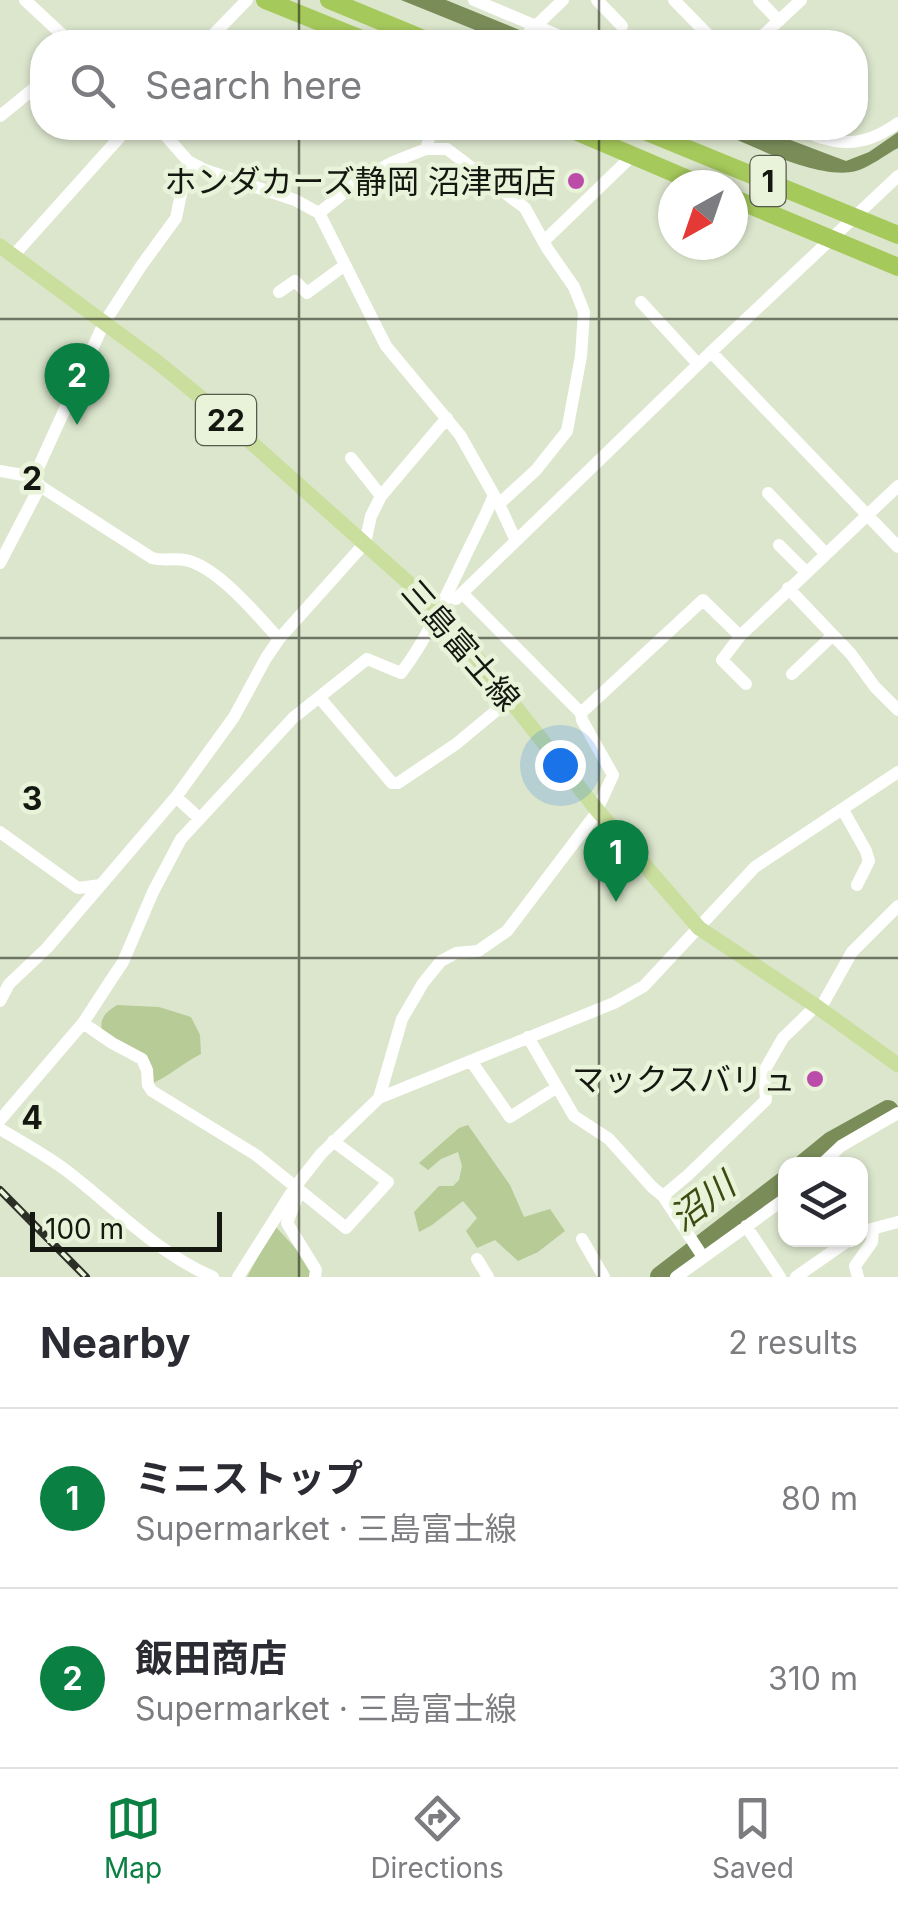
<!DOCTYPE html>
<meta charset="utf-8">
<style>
body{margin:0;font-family:Inter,"Noto Sans JP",sans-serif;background:#f7f7f7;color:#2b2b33}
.controls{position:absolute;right:30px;bottom:30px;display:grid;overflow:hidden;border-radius:20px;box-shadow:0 2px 8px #0004}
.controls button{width:90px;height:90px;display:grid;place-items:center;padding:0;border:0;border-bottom:2px solid #e1e1e2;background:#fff;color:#2b2b33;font:50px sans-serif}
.compass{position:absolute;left:658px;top:170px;width:90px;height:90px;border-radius:50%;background:#fff;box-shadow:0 2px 8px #0004;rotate:220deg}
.scale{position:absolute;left:30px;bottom:25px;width:192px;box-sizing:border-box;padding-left:10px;border:5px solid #151810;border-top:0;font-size:28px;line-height:35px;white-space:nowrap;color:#151810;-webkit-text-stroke:8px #e9f3da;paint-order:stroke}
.you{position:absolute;left:560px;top:765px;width:35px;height:35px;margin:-25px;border:8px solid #fff;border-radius:50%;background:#1a73e8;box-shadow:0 0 0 15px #1a73e833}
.badge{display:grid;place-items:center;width:65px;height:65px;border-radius:50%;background:#0b8043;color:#fff;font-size:32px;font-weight:700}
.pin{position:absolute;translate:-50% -82px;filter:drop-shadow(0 2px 5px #0008)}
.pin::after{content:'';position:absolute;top:52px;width:35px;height:30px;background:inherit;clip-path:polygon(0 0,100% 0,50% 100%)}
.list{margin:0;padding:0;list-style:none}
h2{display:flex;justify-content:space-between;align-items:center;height:130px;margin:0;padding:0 40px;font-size:42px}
h2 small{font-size:32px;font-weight:400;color:#7c7c81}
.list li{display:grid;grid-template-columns:65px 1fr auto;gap:30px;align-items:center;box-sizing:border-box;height:180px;padding:0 40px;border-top:2px solid #e1e1e2}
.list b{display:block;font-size:38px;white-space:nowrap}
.list p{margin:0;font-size:32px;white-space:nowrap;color:#7c7c81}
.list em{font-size:32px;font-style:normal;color:#7c7c81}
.icon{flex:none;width:55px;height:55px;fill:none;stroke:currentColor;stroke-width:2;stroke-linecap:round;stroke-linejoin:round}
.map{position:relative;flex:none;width:898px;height:1277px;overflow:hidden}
.search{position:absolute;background:#fff;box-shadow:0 2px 8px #0004;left:30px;right:30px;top:30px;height:110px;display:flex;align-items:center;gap:25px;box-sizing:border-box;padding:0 35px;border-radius:40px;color:#7c7c81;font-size:38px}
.sheet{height:490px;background:#fff}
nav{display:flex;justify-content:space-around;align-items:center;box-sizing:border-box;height:140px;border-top:2px solid #e1e1e2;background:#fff;font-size:28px;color:#7c7c81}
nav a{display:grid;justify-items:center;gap:5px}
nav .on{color:#0b8043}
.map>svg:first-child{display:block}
</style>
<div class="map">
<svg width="898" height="1277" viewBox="0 0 898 1277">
<rect width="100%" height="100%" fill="#dce6cd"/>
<!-- green -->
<path fill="#b7cb96" d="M 117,1005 L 159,1007 L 191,1017 L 200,1035 L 201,1054 C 182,1063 168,1078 148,1085 L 147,1070 L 102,1032 C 99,1018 106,1012 117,1005 Z
M 468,1125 L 510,1185 L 524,1217 L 550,1209 L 565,1231 L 538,1252 L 518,1261 L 495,1240 L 477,1248 L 466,1231 L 477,1218 L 463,1201 L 432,1225 L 419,1232 L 414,1212 L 439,1186 L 453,1186 L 459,1180 L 462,1166 L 458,1152 L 441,1159 L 428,1170 L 419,1163 L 459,1128 Z
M 275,1226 L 298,1251 L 311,1272 L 309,1277 L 247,1277 Z"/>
<!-- water -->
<path fill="#7a8d59" d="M 401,0 L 446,0 L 549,42 L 505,42 Z
M 711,128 L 759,128 L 846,161 L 869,152 L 898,132 L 898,148 C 885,155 870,167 856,171 C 818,181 746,143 711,128 Z"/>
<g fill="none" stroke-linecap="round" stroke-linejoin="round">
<!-- river -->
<path stroke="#7a8d59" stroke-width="22" d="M 805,1164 L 832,1142 L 888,1111
M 661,1277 L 786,1181"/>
<!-- minor -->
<path stroke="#fff" stroke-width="12" d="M 25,0 L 70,42
M 474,0 L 574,42
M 597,0 L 622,26
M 674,0 L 715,42
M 759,0 L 779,21
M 206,42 L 247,0
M 519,42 L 563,0
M 756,42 L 801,0
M 0,116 L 42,82
M 159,128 L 188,161 L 205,170 L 295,200 L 319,213 L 386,346 L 460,435 L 499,504 L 516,541
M 794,128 C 836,144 859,151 898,123
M 426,149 L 432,128
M 319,213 L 360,180 L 393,162 L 426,149 L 447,149 L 525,208 L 547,248 L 574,287 L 584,312 L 581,356 L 567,431 L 536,470 L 499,504
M 544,241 L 633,155
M 13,256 L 128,128
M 279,292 L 295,281 L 307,293 L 345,265
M 641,302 L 698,364
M 711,352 L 898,547
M 351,458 L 381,496
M 0,471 L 34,477
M 40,486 L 152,558 C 164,561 174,558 185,560 C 217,566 257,615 279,639
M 768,493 L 826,554
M 779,545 L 806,572
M 0,563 L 40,486 L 34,477 L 104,323 L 141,266 L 176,218 L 188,161
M 788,588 L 851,654 L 875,687 L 898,710
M 462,593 L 581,713
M 446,596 L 456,599 L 711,352 L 898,176
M 740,636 L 722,660 L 746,684
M 792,674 L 833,635
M 319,697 L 392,783 L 398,783 L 456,744 L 509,700
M 176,797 L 199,818
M 597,810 L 613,775 L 582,720 L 581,713 L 703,600 L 740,636 L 898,486
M 843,810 L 866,851 L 869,861 L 857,885
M 0,832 L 78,888 L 101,885
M 0,1001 L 9,984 L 47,948 L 176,797 L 234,717 L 266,658 L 279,639 L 365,543 L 371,516 L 381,496 L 447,418
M 820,1009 L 852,952 L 898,906
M 83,1023 L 112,1043 L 142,1059 L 147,1070 L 148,1085 L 152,1091 L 256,1155 L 346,1228 L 388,1182 L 333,1141
M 528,1037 L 574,1116 L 609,1139 L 652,1187 L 663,1196
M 471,1061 L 510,1117 L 556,1088
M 379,1098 L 402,1019 L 423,983 L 441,961 L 456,953 L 478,951 L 507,931 L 598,811
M 0,1120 L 83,1023 L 109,983 L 123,962 L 153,892 L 181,839 L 293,718 L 367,659 L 401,673 C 427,639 444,600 463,561 C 473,539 485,518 494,495
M 0,1129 C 22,1142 46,1155 67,1171 C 114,1207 158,1254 213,1277
M 822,1164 L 841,1146 L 898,1113
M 298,1195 L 287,1223 L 316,1270 L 315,1277
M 746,1226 L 780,1277
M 860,1232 L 898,1222
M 582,1239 L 604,1277
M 703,1257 L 663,1196 L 688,1175 L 766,1100 L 764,1071 L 783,1038 L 816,1006
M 477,1259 L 488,1277
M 238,1277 L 295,1187 L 321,1154 L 379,1098 L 614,1003 L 644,986 L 755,867 L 898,772
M 676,1277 L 786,1198
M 796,1277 L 849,1240
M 858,1277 L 855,1266 L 872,1242 L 873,1229"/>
<!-- major -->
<path stroke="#cadf9d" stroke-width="15" d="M 0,246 L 156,361 L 199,396 L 439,610 L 597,810 L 699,928 L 816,1006 L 898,1065"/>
<!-- highway -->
<path stroke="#a6c95c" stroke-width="18" d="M 265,0 L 369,42
M 329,0 L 431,42
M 568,128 L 702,185
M 637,128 L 898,235
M 733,198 L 898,267"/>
<defs>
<path id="rail" d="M 0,1190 L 86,1277"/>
</defs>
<!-- rail casing -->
<use href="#rail" stroke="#2c2f25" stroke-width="8"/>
<!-- rail -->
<use href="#rail" stroke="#e9f3da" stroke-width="4" stroke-dasharray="11" stroke-linecap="butt"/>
</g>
<!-- grid -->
<path fill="none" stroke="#151810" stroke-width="2.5" stroke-opacity="0.55" d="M 299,0 L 299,42M 599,0 L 599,42M 299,128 L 299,1277M 599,128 L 599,1277M 0,319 L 898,319M 0,638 L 898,638M 0,958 L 898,958"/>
<!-- markers -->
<g fill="#bc4caa" stroke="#e9f3da" stroke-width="4">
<circle cx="576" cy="181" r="10"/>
<circle cx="815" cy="1079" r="10"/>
</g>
<g text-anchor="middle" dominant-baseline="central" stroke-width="9" stroke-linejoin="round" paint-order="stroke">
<!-- shield labels -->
<g fill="#e9f3da" stroke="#555a4d" stroke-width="2.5">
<rect x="750.5" y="156" width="35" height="50" rx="8"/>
<rect x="196" y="395" width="60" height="50" rx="8"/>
</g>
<g font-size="30" font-weight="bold" fill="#151810">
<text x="768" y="181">1</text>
<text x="226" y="420">22</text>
</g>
<!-- poi labels -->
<g font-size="32" fill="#151810" stroke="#e9f3da" text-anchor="end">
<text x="556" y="181">ホンダカーズ静岡 沼津西店</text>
<text x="795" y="1079">マックスバリュ</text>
</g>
<!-- street labels -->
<g font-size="32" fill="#151810" stroke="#e9f3da">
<text transform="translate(461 645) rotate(49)">三島富士線</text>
</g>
<!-- water labels -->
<g font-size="35" font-style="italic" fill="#3b4c11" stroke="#e9f3da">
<text transform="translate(702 1201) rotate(-37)">沼川</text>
</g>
</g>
<g font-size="32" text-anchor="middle" font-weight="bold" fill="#151810" stroke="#e9f3da" stroke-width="9" stroke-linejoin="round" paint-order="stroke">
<text x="32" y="490">2</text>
<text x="32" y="810">3</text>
<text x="32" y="1129">4</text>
</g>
</svg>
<div class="controls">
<button><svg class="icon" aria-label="layers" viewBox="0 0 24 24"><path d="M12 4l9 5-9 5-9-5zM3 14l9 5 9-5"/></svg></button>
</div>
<svg class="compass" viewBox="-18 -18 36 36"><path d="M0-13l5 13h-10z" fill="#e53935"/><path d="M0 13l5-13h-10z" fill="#7c7c81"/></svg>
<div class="scale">100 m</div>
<div class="you"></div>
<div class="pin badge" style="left:616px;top:902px">1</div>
<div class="pin badge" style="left:77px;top:425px">2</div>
<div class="search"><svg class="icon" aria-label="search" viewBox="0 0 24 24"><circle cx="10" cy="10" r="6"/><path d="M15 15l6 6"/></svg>Search here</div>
</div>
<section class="sheet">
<h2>Nearby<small>2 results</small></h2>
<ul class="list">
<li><span class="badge">1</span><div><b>ミニストップ</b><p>Supermarket · 三島富士線</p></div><em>80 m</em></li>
<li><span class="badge">2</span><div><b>飯田商店</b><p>Supermarket · 三島富士線</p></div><em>310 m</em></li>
</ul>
</section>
<nav>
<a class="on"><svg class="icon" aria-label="map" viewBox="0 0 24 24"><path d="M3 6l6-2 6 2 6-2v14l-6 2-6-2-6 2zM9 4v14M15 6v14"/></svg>Map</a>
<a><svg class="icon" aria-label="directions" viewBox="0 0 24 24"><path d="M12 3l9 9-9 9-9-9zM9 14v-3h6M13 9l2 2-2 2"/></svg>Directions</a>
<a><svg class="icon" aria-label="saved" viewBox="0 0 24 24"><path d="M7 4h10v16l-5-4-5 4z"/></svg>Saved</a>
</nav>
